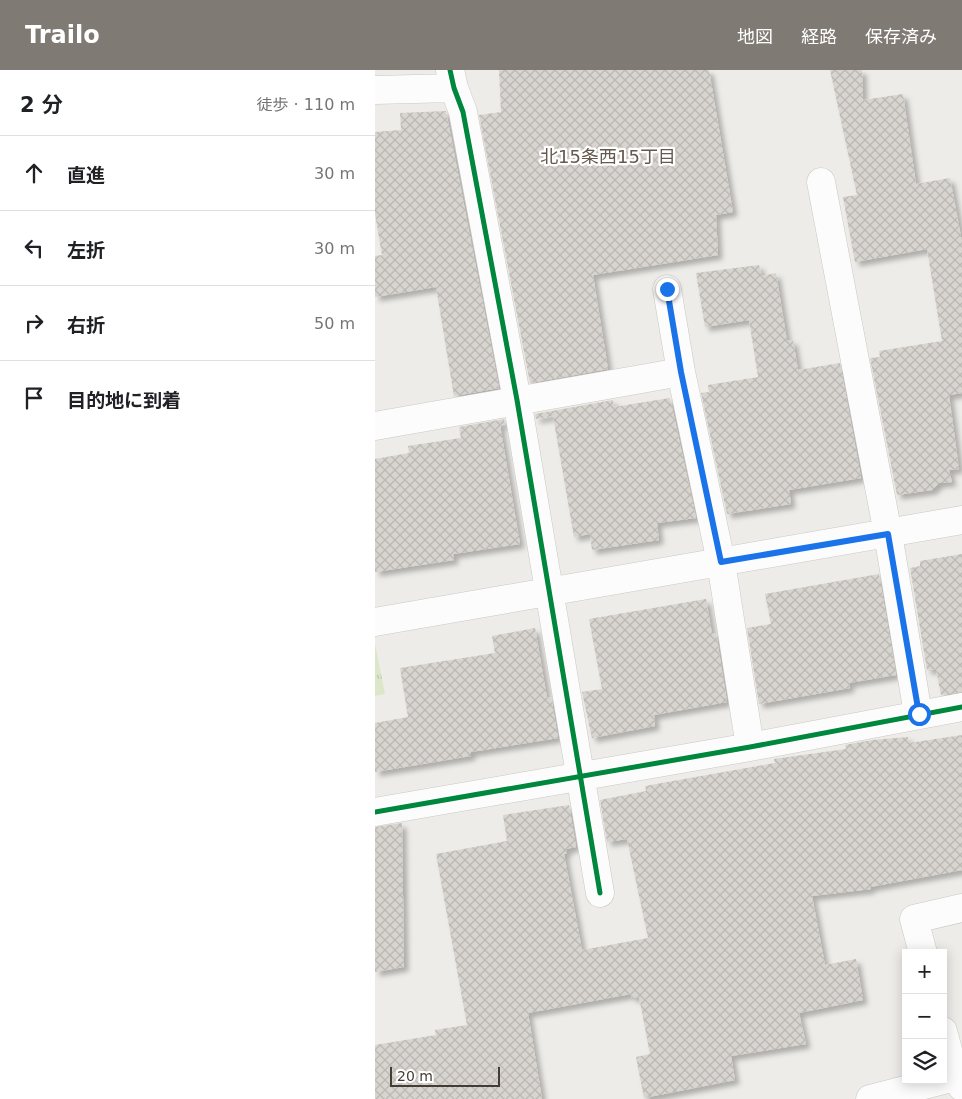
<!DOCTYPE html>
<html lang="ja">
<meta charset="utf-8">
<style>
body{margin:0;font-family:"DejaVu Sans","Noto Sans JP",sans-serif;background:#f2f2f2;color:#202124}
.controls{position:absolute;right:15px;bottom:15px;display:grid;overflow:hidden;border-radius:0px;box-shadow:0 2px 12px #0003}
.controls button{width:45px;height:45px;display:grid;place-items:center;padding:0;border:0;border-bottom:1px solid #e0e0e0;background:#fff;color:#202124;font:25px sans-serif}
.scale{position:absolute;left:15px;bottom:12px;width:110px;box-sizing:border-box;padding-left:5px;border:2px solid #433d35;border-top:0;font-size:14px;line-height:18px;white-space:nowrap;color:#433d35;-webkit-text-stroke:4px #fff;paint-order:stroke}
.stop{position:absolute;width:15px;height:15px;margin:-11px;border:4px solid #1a73e8;border-radius:50%;background:#fff}
.stop.end{background:#1a73e8;border-color:#fff;box-shadow:0 1px 5px #0008}
.list{margin:0;padding:0;list-style:none}
h2{display:flex;justify-content:space-between;align-items:center;height:65px;margin:0;padding:0 20px;font-size:21px}
h2 small{font-size:16px;font-weight:400;color:#757577}
.list li{display:grid;grid-template-columns:32px 1fr auto;gap:15px;align-items:center;box-sizing:border-box;height:75px;padding:0 20px;border-top:1px solid #e0e0e0}
.list b{display:block;font-size:19px;white-space:nowrap}
.list em{font-size:16px;font-style:normal;color:#757577}
.icon{flex:none;width:28px;height:28px;fill:none;stroke:currentColor;stroke-width:2;stroke-linecap:round;stroke-linejoin:round}
.map{position:relative;flex:none;width:587px;height:1029px;overflow:hidden}
header{display:flex;align-items:center;gap:30px;box-sizing:border-box;height:70px;padding:0 25px;background:#7f7a74;color:#fff}
header strong{font-size:24px}
nav{display:flex;gap:28px;margin-inline-start:auto;font-size:18px}
main{display:flex}
aside{flex:1;background:#fff}
.map>svg:first-child{display:block}
</style>
<header>
<strong>Trailo</strong>
<nav><a>地図</a><a>経路</a><a>保存済み</a></nav>
</header>
<main>
<aside>
<h2>2 分<small>徒歩 · 110 m</small></h2>
<ul class="list">
<li><svg class="icon" aria-label="ahead" viewBox="0 0 24 24"><path d="M12 20V5M6 11l6-6 6 6"/></svg><div><b>直進</b></div><em>30 m</em></li>
<li><svg class="icon" aria-label="left" viewBox="0 0 24 24"><path d="M17 20v-9H6M10 6l-5 5 5 5"/></svg><div><b>左折</b></div><em>30 m</em></li>
<li><svg class="icon" aria-label="right" viewBox="0 0 24 24"><path d="M7 20v-9h11M14 6l5 5-5 5"/></svg><div><b>右折</b></div><em>50 m</em></li>
<li><svg class="icon" aria-label="arrive" viewBox="0 0 24 24"><path d="M6 21V4h12l-3 4 3 4H6"/></svg><div><b>目的地に到着</b></div></li>
</ul>
</aside>
<div class="map">
<svg width="587" height="1029" viewBox="0 0 587 1029">
<defs>
<pattern id="park-tufts" width="24" height="20" patternUnits="userSpaceOnUse" patternTransform="scale(1.25)"><rect width="24" height="20" fill="#dce7c9"/><path d="M3 7l-1-3M5 7V3M7 7l1-3M15 17l-1-3M17 17v-4M19 17l1-3" fill="none" stroke="#bec7ad"/></pattern>
<pattern id="building-cross-hatch" width="8" height="8" patternUnits="userSpaceOnUse" patternTransform="scale(1.25)"><rect width="8" height="8" fill="#d8d5d0"/><path d="M0 0l8 8M0 8l8-8" fill="none" stroke="#bbb8b3"/></pattern>
<filter id="shadow"><feDropShadow dx="4.5" dy="4.5" stdDeviation="2.5" flood-color="#0004"/></filter>
</defs>
<rect width="100%" height="100%" fill="#eeece8"/>
<!-- park -->
<path fill="url(#park-tufts)" d="M 0,574 L 10,624 L 0,626 Z"/>
<!-- building -->
<path fill="url(#building-cross-hatch)" filter="url(#shadow)" d="M 124,0 L 334,0 L 358,142 L 341,145 L 343,185 L 218,205 L 233,299 L 155,313 L 104,45 L 126,42 Z
M 455,0 L 487,0 L 488,30 L 528,24 L 541,114 L 575,108 L 587,172 L 587,323 L 574,325 L 584,399 L 574,400 L 577,412 L 564,413 L 557,420 L 522,425 L 495,288 L 505,287 L 504,281 L 567,271 L 552,179 L 480,192 L 468,127 L 482,125 Z
M 71,41 L 124,318 L 79,326 L 61,217 L 0,227 L 0,186 L 7,185 L 0,144 L 0,62 L 26,60 L 25,43 Z
M 384,195 L 387,206 L 401,203 L 412,271 L 418,270 L 423,300 L 465,293 L 486,408 L 414,420 L 416,434 L 352,444 L 326,323 L 334,322 L 333,315 L 383,307 L 374,250 L 330,257 L 321,203 Z
M 295,328 L 321,448 L 282,453 L 284,470 L 217,480 L 215,464 L 199,467 L 178,346 L 161,349 L 160,344 L 238,330 L 239,337 Z
M 129,349 L 130,354 L 125,355 L 145,474 L 78,484 L 79,490 L 0,502 L 0,389 L 34,383 L 33,376 L 86,368 L 84,357 Z
M 587,484 L 587,622 L 566,625 L 561,599 L 552,600 L 535,498 L 545,496 L 545,491 Z
M 504,504 L 521,605 L 474,613 L 475,618 L 384,634 L 372,558 L 396,554 L 390,524 Z
M 331,529 L 337,564 L 341,563 L 352,632 L 279,645 L 280,656 L 217,668 L 207,622 L 227,619 L 214,549 Z
M 160,558 L 172,628 L 176,627 L 183,668 L 96,682 L 96,686 L 0,702 L 0,653 L 33,647 L 25,598 L 120,583 L 117,566 Z
M 587,665 L 587,800 L 495,817 L 496,819 L 437,826 L 450,895 L 481,889 L 488,930 L 424,943 L 431,974 L 356,986 L 360,1010 L 269,1028 L 261,987 L 275,984 L 264,927 L 257,928 L 256,924 L 153,943 L 167,1029 L 0,1029 L 0,975 L 61,965 L 60,960 L 92,955 L 61,784 L 132,771 L 128,745 L 194,735 L 201,777 L 191,779 L 192,783 L 189,784 L 207,880 L 273,868 L 252,769 L 232,772 L 225,730 L 271,721 L 270,716 L 400,693 L 399,689 L 471,679 L 470,675 L 497,670 L 533,667 L 534,673 Z
M 27,753 L 29,897 L 0,902 L 0,757 Z"/>
<g fill="none" stroke-linecap="round" stroke-linejoin="round">
<defs>
<path id="street" d="M 75,0 L 79,18 L 88,42 L 142,330 L 225,823
M 0,20 L 79,18
M 446,112 L 513,464 L 543,644
M 292,219 L 306,302 L 346,492 L 375,677
M 0,356 L 306,302
M 0,552 L 587,450
M 0,742 L 375,677 L 587,637
M 548,883 L 539,849 L 587,838
M 568,961 L 580,1007 L 587,1017
M 495,1029 L 580,1007"/>
</defs>
<!-- street casing -->
<use href="#street" stroke="#cac8c4" stroke-width="29"/>
<!-- street -->
<use href="#street" stroke="#fcfcfc" stroke-width="28"/>
<defs>
<path id="cycleway" d="M 75,0 L 79,18 L 88,42 L 142,330 L 225,823
M 0,742 L 375,677 L 587,637"/>
</defs>
<!-- cycleway casing -->
<use href="#cycleway" stroke="#fff" stroke-width="8"/>
<!-- cycleway -->
<use href="#cycleway" stroke="#00873e" stroke-width="5"/>
</g>
<g fill="none" stroke-linecap="round" stroke-linejoin="round">
<!-- route -->
<path stroke="#1a73e8" stroke-width="6" d="M 292,219 L 306,302 L 346,492 L 513,464 L 544,644"/>
</g>
<g text-anchor="middle" dominant-baseline="central" stroke-width="4.5" stroke-linejoin="round" paint-order="stroke">
<!-- neighbourhood labels -->
<g font-size="18" fill="#655a4d" stroke="#fff">
<text x="233" y="86">北15条西15丁目</text>
</g>
</g>
</svg>
<div class="controls">
<button>+</button>
<button>−</button>
<button><svg class="icon" aria-label="layers" viewBox="0 0 24 24"><path d="M12 4l9 5-9 5-9-5zM3 14l9 5 9-5"/></svg></button>
</div>
<div class="scale">20 m</div>
<div class="stop" style="left:544px;top:644px"></div>
<div class="stop end" style="left:292px;top:219px"></div>
</div>
</main>
